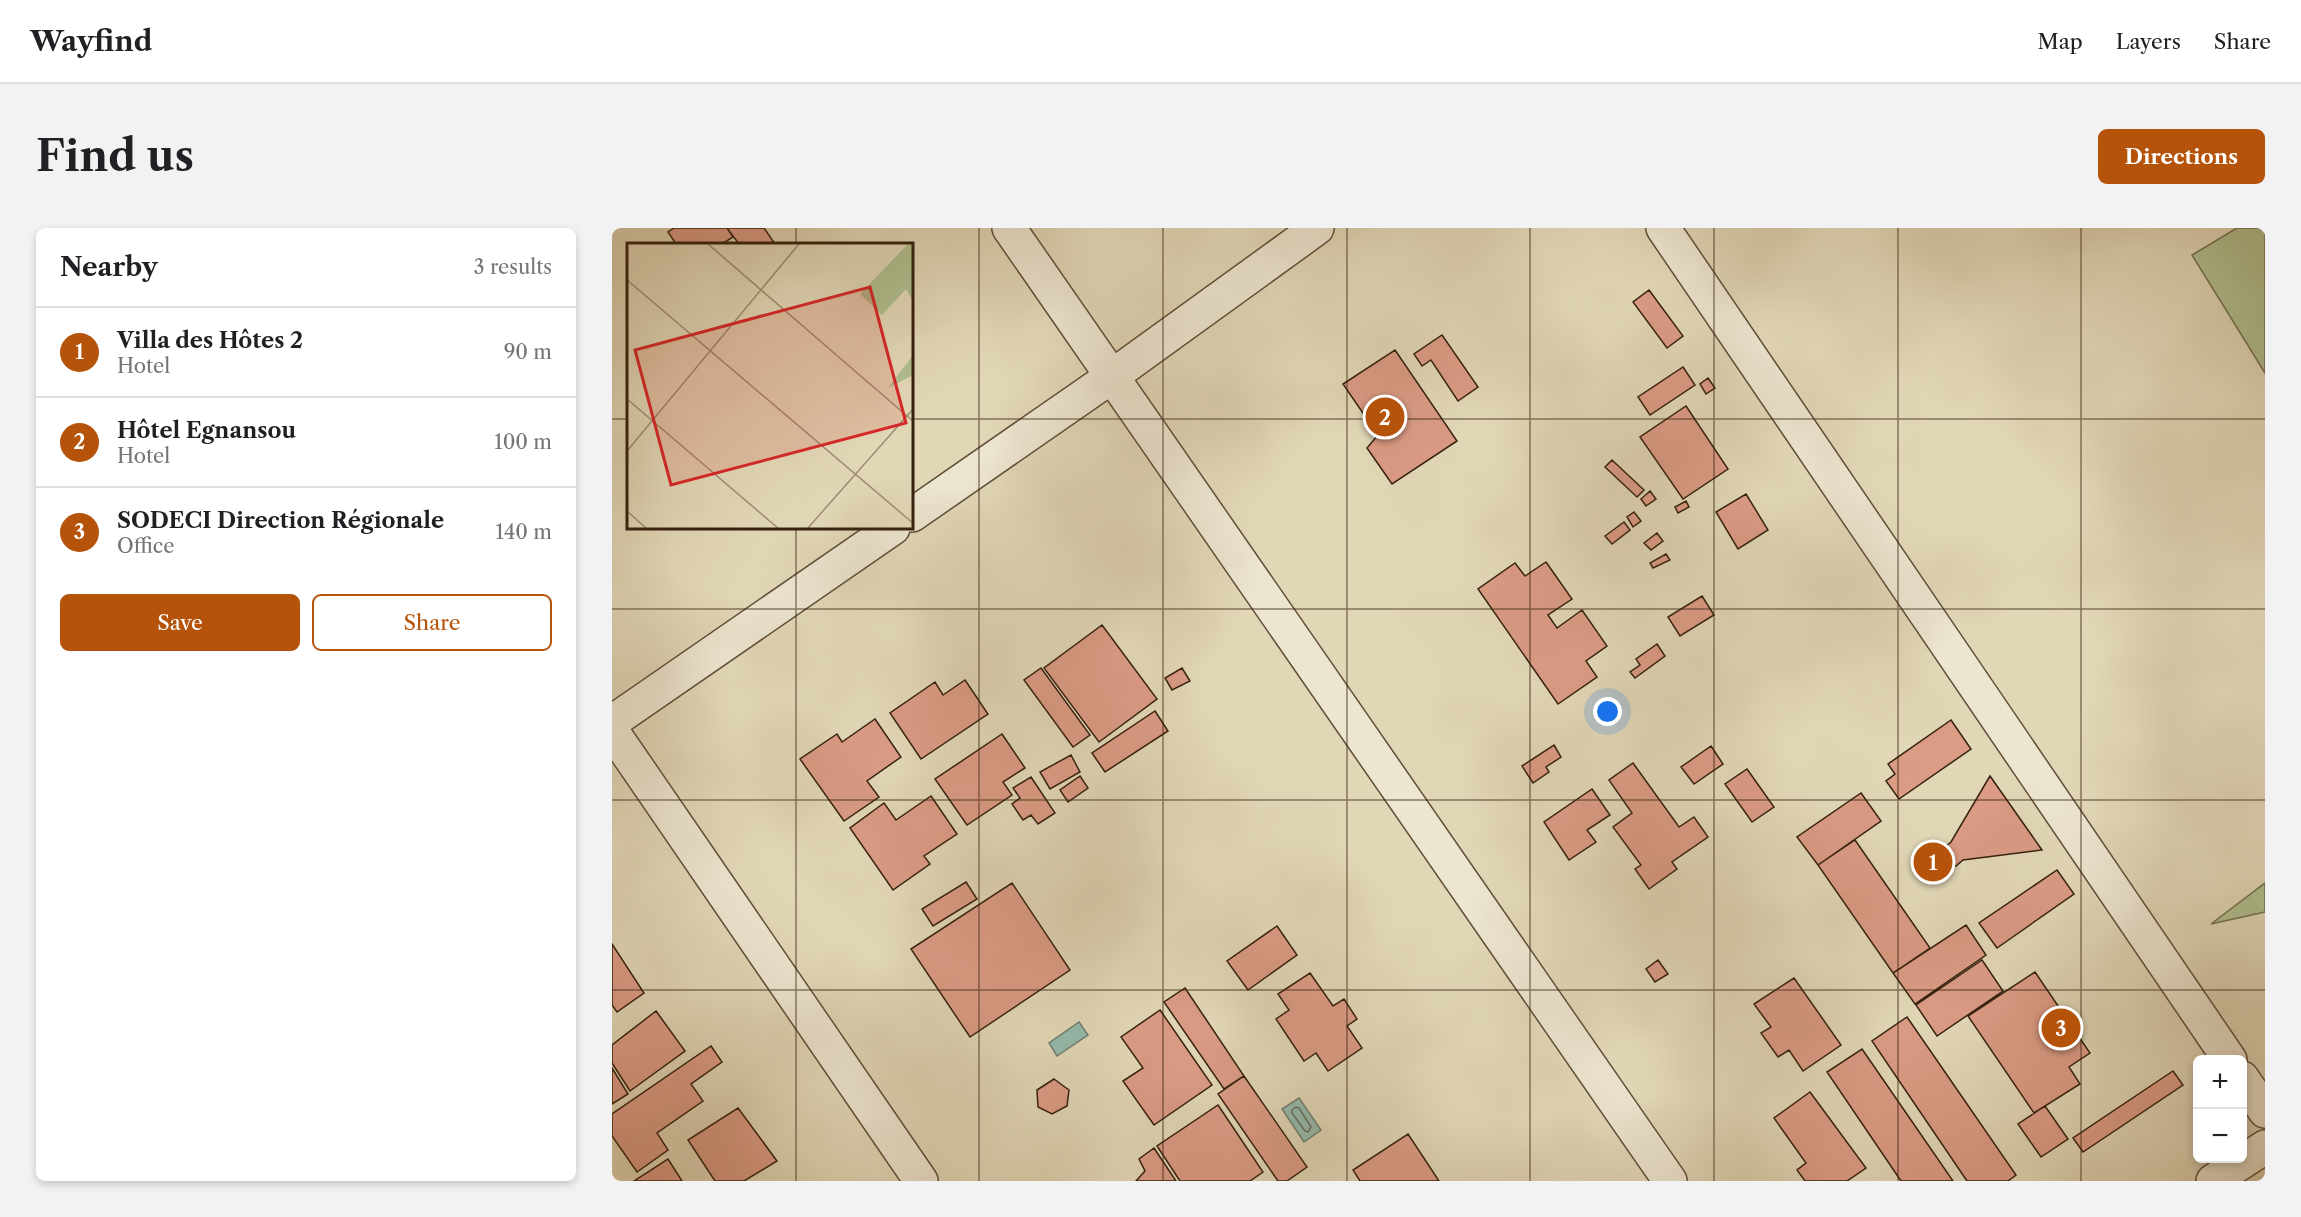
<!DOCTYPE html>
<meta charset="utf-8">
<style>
body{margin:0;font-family:"Libre Caslon Text",serif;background:#f2f2f2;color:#202124}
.controls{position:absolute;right:18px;bottom:18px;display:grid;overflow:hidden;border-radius:9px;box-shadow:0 3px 9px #0003}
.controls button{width:54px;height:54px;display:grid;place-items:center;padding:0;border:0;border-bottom:2px solid #e0e0e0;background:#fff;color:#202124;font:30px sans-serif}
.you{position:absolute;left:996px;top:484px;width:21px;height:21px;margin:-15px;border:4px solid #fff;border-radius:50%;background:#1a73e8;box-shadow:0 0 0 9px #1a73e833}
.badge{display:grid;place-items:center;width:39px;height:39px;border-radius:50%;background:#b45309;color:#fff;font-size:20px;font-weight:700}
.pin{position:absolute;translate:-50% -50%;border:3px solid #fff;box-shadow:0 2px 6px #0006}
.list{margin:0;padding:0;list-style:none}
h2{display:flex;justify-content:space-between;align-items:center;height:78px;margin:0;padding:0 24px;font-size:26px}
h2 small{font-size:20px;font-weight:400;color:#757577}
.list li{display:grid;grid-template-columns:39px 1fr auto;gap:18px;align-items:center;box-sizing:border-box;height:90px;padding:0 24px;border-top:2px solid #e0e0e0}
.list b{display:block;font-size:22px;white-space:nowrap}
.list p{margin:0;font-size:20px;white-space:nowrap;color:#757577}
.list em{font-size:20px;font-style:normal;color:#757577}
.actions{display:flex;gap:12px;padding:18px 24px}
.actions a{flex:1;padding:14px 0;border:2px solid #b45309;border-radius:9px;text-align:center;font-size:21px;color:#b45309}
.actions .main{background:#b45309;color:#fff}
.map{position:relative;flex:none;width:1653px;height:953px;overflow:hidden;border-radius:9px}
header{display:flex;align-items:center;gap:36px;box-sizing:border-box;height:84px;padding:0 30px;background:#fff;border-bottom:2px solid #e0e0e0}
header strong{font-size:28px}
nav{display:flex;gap:33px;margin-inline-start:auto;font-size:21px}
.intro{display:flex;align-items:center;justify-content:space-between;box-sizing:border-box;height:144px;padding:0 36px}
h1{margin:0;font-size:42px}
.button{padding:15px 27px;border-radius:9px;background:#b45309;color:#fff;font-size:21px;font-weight:700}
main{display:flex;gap:36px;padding:0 36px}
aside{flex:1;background:#fff;border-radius:9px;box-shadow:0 3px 9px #0003}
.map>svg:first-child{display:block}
</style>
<header>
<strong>Wayfind</strong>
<nav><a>Map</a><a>Layers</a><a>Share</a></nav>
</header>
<div class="intro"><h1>Find us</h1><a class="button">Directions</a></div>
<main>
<aside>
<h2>Nearby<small>3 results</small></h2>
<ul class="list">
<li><span class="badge">1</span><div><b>Villa des Hôtes 2</b><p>Hotel</p></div><em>90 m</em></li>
<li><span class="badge">2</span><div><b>Hôtel Egnansou</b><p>Hotel</p></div><em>100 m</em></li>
<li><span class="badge">3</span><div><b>SODECI Direction Régionale</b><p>Office</p></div><em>140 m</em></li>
</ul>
<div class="actions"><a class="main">Save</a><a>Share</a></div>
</aside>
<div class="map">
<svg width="1653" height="953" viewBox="0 0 1653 953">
<rect width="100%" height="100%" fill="#e1d7b7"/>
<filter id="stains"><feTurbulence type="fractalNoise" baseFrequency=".00333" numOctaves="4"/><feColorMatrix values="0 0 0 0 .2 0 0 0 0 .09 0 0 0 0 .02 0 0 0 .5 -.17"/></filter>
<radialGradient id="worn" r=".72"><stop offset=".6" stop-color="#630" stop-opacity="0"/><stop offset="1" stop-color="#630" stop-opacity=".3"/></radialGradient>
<!-- green -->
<path fill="#b0bf90" stroke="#727050" stroke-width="1.5" d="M 1625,0 L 1653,0 L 1653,145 L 1580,27 Z
M 1653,655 L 1653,684 L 1599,696 Z"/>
<!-- water -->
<path fill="#94baad" stroke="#6e7d6e" stroke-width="1.5" d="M 467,794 L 476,807 L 445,828 L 437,815 Z
M 687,870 L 709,902 L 692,914 L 670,881 Z"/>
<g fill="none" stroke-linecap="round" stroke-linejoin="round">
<!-- shore -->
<path stroke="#646e5e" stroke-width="1.5" d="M 684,879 L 687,880 L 699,899 L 696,904 L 693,903 L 680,885 L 680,882 Z"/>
</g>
<!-- building -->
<path fill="#db9b85" stroke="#35210f" stroke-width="1.5" d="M 62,0 L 115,0 L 121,9 L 110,16 L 64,16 L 56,4 Z
M 115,0 L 152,0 L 163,16 L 127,16 Z
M 1037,62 L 1071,108 L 1055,120 L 1021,74 Z
M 830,107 L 866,159 L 846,173 L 819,132 L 810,138 L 802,126 Z
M 783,122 L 845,213 L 780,256 L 755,220 L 766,207 L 731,156 Z
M 1071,139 L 1083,157 L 1038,187 L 1026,169 Z
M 1096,150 L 1103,160 L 1094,166 L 1088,156 Z
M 1074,178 L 1116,241 L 1071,271 L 1028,209 Z
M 1000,232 L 1032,262 L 1025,269 L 993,239 Z
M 1038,263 L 1044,271 L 1034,278 L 1029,271 Z
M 1134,266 L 1156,302 L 1126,321 L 1104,284 Z
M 1074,273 L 1077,279 L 1066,285 L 1063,279 Z
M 1022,284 L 1029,293 L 1021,299 L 1015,289 Z
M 1012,294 L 1018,302 L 1000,316 L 993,308 Z
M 1045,305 L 1051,313 L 1039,322 L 1032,315 Z
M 1054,326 L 1058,332 L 1041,340 L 1038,335 Z
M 934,334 L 960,371 L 936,387 L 945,400 L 970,382 L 995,418 L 974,433 L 985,449 L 946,476 L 866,361 L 903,335 L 913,348 Z
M 1090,368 L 1102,387 L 1068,408 L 1056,389 Z
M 490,397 L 545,471 L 487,514 L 432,440 Z
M 1045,416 L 1053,428 L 1023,450 L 1018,444 L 1028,437 L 1024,431 Z
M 429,440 L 478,507 L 461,519 L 412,452 Z
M 570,440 L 578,453 L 560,462 L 553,450 Z
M 353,452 L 376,486 L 309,531 L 278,485 L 323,454 L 331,467 Z
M 543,483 L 556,503 L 493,544 L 480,525 Z
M 263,491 L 289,529 L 255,553 L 267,569 L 232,593 L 188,531 L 225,506 L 230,514 Z
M 1339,492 L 1359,521 L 1287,571 L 1274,553 L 1283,546 L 1276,536 Z
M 390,506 L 413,540 L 391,554 L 400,567 L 355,597 L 323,551 Z
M 942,517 L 949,529 L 934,539 L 937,544 L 921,555 L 910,538 Z
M 1099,518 L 1111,536 L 1082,556 L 1069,539 Z
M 459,527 L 468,544 L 438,561 L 428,544 Z
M 1021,535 L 1067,599 L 1082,589 L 1096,609 L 1060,634 L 1065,641 L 1037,661 L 1023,641 L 1029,637 L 1001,599 L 1020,585 L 997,552 Z
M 1135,541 L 1162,579 L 1140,594 L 1113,556 Z
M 468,548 L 476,560 L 456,574 L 448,562 Z
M 1378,548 L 1430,622 L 1351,632 L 1344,638 L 1335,638 L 1327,632 L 1327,624 L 1339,614 Z
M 419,549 L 443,585 L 426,596 L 419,587 L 411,592 L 400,576 L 408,570 L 401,560 Z
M 980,561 L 998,587 L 975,602 L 984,614 L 957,632 L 932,594 Z
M 1249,565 L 1269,593 L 1206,637 L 1185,609 Z
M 319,568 L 345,606 L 312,628 L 318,636 L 281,662 L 238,600 L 272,575 L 284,592 Z
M 1243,612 L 1318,720 L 1281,745 L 1206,637 Z
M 1445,642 L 1462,666 L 1385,720 L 1367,695 Z
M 354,654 L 365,671 L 321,698 L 310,681 Z
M 400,655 L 458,742 L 358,809 L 299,721 Z
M 1354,697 L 1374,727 L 1303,776 L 1281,745 Z
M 665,698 L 685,727 L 636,762 L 615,733 Z
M 0,716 L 32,765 L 5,784 L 0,777 Z
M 1046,732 L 1056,746 L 1043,754 L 1034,741 Z
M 1370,732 L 1391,763 L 1325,808 L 1304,777 Z
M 1423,744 L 1478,825 L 1457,839 L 1468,856 L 1422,885 L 1356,788 Z
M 698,745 L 721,778 L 732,771 L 745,791 L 735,798 L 750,820 L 716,843 L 704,825 L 692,833 L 664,791 L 677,782 L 666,766 Z
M 1182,750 L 1229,817 L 1191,843 L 1177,822 L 1166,829 L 1149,805 L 1159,799 L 1142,776 Z
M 573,760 L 632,848 L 612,861 L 552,774 Z
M 548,782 L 600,857 L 542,897 L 511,853 L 531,840 L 509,809 Z
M 44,783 L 73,823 L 18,863 L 0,835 L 0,817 Z
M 1295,789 L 1404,947 L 1396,953 L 1355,953 L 1260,813 Z
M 99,818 L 110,834 L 79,856 L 91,873 L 45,905 L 56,922 L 25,944 L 0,908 L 0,886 Z
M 1250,821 L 1341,953 L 1289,953 L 1215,844 Z
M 0,840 L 16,866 L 0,876 Z
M 1561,843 L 1571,857 L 1471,924 L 1461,910 Z
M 632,848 L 695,939 L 675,953 L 666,953 L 606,866 Z
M 442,851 L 457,862 L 455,878 L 440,886 L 426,879 L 425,862 Z
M 1198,864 L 1254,940 L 1235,953 L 1193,953 L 1185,942 L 1194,935 L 1162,890 Z
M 606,877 L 651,944 L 638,953 L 568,953 L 545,918 Z
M 1433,878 L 1456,911 L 1429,929 L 1406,896 Z
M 126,880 L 165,933 L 132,953 L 103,953 L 76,912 Z
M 796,906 L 827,953 L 748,953 L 741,942 Z
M 542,920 L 564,953 L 524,953 L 533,943 L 527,931 Z
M 56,931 L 70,953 L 22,953 Z"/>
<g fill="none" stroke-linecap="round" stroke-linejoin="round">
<defs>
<path id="minor" d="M 397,0 L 1058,953
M 1051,0 L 1618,832
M 300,287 L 499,149 L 705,0
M 0,494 L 281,300
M 0,503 L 309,953
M 1630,850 L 1653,883
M 1601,953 L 1653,919"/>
</defs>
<!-- minor casing -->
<use href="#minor" stroke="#604e39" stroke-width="36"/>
<!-- minor -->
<use href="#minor" stroke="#ece5d0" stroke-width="33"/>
</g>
<!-- grid -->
<path fill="none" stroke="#35210f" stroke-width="1.5" stroke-opacity="0.55" d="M 184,0 L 184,16M 367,0 L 367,953M 551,0 L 551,953M 735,0 L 735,953M 918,0 L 918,953M 1102,0 L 1102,953M 1286,0 L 1286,953M 1469,0 L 1469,953M 0,191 L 16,191M 300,191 L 1653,191M 184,300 L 184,953M 0,381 L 1653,381M 0,572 L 1653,572M 0,762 L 1653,762"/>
<!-- overview -->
<g transform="translate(15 15)">
<rect width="286" height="286" fill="#e1d7b7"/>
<path d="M 281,1 L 286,1 L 286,58 L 279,46 L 255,72 L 233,51 ZM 286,112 L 286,132 L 261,145 Z" fill="#b0bf90"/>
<path fill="none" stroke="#9c8e74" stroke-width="1.5" d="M 81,1 L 287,179M 0,37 L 287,281M 0,156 L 152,286M 0,208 L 172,1M 0,268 L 20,286M 180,286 L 287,165"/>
<path fill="#d62828" fill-opacity="0.15" stroke="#d62828" stroke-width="3" d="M 243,44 L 279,180 L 44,242 L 8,107 Z"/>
<rect width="286" height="286" fill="none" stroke="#35210f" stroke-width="3"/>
</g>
<rect width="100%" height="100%" filter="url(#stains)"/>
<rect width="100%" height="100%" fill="url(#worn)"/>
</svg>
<div class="controls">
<button>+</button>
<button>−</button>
</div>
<div class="you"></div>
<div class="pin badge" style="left:1321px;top:634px">1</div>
<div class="pin badge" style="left:773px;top:189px">2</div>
<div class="pin badge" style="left:1449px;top:800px">3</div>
</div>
</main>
